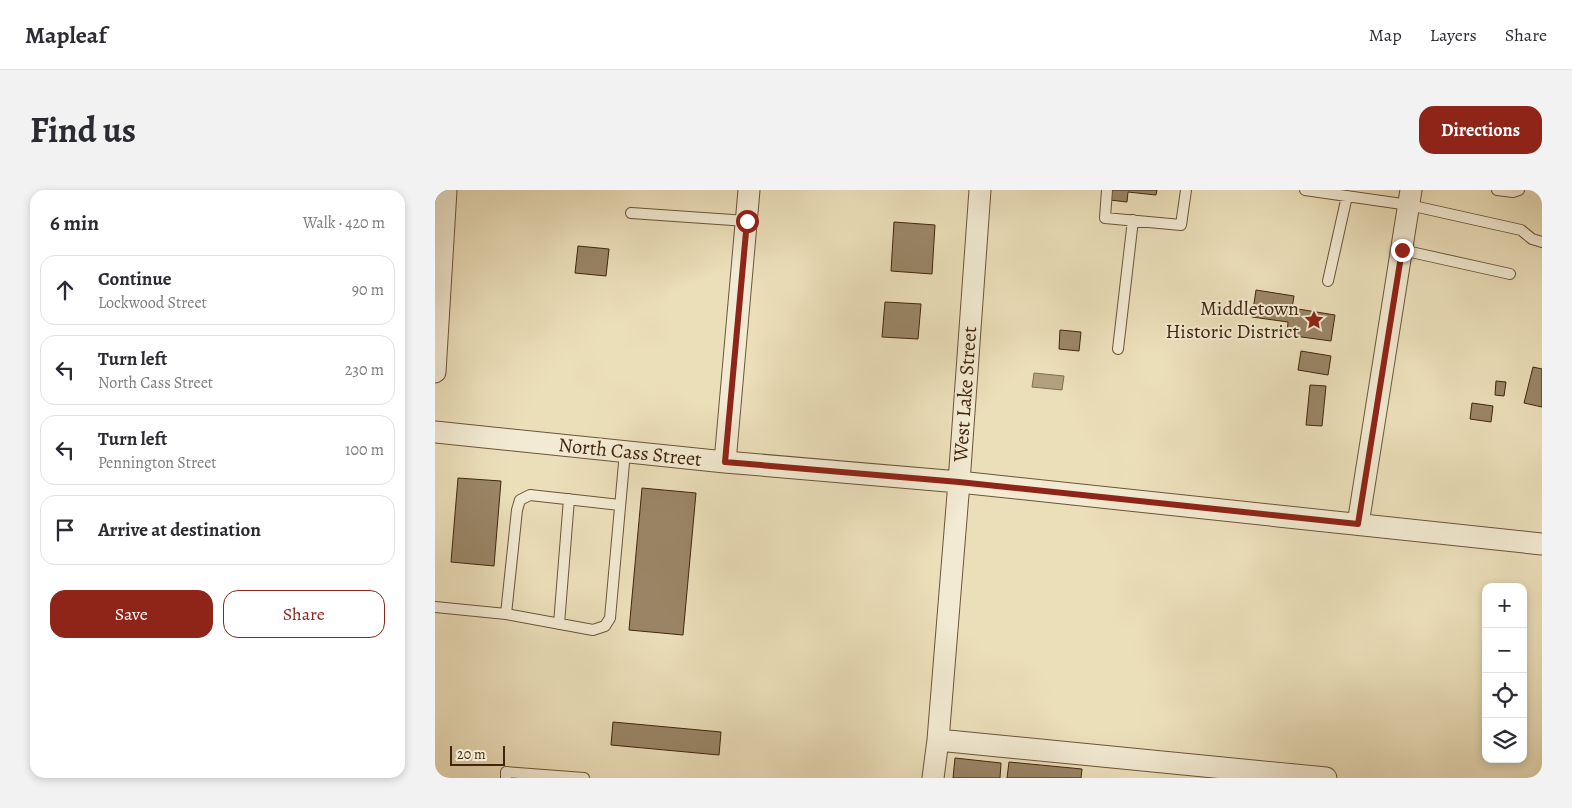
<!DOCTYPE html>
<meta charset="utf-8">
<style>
body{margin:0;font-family:Alegreya,serif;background:#f2f2f3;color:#2b2b33}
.controls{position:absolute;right:15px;bottom:15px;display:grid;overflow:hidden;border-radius:10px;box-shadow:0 2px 8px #0003}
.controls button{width:45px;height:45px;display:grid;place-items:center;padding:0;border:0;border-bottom:1px solid #e1e1e2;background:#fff;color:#2b2b33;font:25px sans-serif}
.scale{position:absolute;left:15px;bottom:12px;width:55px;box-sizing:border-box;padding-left:5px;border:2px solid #42250d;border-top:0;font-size:14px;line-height:18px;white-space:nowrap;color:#42250d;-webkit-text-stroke:4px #f2ead2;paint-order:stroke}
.stop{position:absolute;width:15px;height:15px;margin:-11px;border:4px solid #8f2418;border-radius:50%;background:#fff}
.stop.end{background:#8f2418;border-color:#fff;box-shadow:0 1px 5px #0008}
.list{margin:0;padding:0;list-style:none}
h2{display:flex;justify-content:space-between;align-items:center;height:65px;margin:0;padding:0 20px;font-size:21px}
h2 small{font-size:16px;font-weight:400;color:#7c7c81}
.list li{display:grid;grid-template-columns:32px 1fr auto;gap:15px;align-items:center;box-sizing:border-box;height:70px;margin:0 10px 10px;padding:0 10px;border:1px solid #e1e1e2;border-radius:15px}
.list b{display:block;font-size:19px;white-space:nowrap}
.list p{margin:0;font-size:16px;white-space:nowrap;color:#7c7c81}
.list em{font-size:16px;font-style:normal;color:#7c7c81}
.actions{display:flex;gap:10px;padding:15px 20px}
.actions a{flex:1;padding:11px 0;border:1px solid #8f2418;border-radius:15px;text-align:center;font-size:18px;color:#8f2418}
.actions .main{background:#8f2418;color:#fff}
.icon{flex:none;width:28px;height:28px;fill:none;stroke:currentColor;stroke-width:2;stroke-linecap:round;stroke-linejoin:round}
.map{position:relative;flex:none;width:1107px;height:588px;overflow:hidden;border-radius:15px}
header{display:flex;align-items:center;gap:30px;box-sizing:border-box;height:70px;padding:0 25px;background:#fff;border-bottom:1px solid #e1e1e2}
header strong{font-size:24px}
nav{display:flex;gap:28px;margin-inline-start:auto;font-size:18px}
.intro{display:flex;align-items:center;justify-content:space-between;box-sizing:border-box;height:120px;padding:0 30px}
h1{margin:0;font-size:35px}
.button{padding:12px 22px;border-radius:15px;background:#8f2418;color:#fff;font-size:18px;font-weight:700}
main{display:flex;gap:30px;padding:0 30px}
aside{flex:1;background:#fff;border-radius:15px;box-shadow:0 2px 8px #0003}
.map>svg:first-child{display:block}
</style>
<header>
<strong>Mapleaf</strong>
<nav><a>Map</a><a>Layers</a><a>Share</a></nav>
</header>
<div class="intro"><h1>Find us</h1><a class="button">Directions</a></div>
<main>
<aside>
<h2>6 min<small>Walk · 420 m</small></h2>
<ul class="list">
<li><svg class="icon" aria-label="ahead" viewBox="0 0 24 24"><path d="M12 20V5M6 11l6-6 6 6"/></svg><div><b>Continue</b><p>Lockwood Street</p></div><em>90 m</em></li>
<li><svg class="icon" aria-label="left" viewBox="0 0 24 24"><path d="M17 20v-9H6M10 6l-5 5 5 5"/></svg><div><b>Turn left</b><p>North Cass Street</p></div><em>230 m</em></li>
<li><svg class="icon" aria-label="left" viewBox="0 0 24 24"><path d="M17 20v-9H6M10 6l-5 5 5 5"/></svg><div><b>Turn left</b><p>Pennington Street</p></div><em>100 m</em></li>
<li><svg class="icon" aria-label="arrive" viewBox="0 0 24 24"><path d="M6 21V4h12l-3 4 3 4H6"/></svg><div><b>Arrive at destination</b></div></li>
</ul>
<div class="actions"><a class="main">Save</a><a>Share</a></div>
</aside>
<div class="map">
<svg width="1107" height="588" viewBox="0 0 1107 588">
<rect width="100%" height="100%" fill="#ebdfba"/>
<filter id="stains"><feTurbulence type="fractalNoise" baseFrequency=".004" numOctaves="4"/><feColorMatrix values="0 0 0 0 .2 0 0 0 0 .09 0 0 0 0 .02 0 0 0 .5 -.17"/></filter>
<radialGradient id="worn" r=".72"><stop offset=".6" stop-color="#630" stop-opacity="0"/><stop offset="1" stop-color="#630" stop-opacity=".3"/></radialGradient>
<!-- water -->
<path fill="#b2a07f" stroke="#856f51" d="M 599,183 L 629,186 L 627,200 L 597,197 Z"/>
<!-- building -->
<path fill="#9a8667" stroke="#42250d" d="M 677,0 L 722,0 L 721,5 L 693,2 L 692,12 L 675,10 Z
M 459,32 L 500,35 L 497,84 L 456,81 Z
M 143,56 L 174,59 L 171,86 L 140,83 Z
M 821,100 L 859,106 L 857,118 L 900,125 L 896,151 L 852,145 L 853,132 L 817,127 Z
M 450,112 L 486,114 L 483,149 L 447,147 Z
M 625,140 L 646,142 L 644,161 L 624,159 Z
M 866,161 L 896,166 L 893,185 L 863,180 Z
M 1098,177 L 1107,179 L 1107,217 L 1089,213 Z
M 1061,191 L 1071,192 L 1069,206 L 1060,205 Z
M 875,195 L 891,196 L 887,236 L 871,235 Z
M 1037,213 L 1058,216 L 1056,232 L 1035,229 Z
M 23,288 L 66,291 L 59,376 L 16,372 Z
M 207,298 L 261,303 L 248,445 L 194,440 Z
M 178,532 L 286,542 L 284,565 L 176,555 Z
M 520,568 L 566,573 L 565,588 L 518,588 Z
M 574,572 L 647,579 L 646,588 L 572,588 Z"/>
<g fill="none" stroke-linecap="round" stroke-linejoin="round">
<defs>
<path id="lane" d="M 672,0 L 670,28 L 746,35 L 751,0
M 870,0 L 974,15 L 1086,40 L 1097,49 L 1107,52
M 1062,0 L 1078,2 L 1084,0
M 196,23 L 312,31
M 967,60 L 1075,84
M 893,91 L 912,6
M 683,159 L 698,30
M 0,417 L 71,424 L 158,440 L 170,436 L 175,428 L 190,262
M 71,424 L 82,320 L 85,310 L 95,305 L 185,315
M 124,434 L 134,309
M 71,588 L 71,582 L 149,588"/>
<path id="street" d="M 0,182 L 11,0
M 0,242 L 290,272 L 524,292 L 1107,354
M 290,272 L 314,0
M 923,334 L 976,0
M 503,550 L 891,588
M 498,588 L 503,550 L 524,292 L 545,0"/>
</defs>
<!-- lane casing -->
<use href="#lane" stroke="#6c5438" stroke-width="12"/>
<!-- street casing -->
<use href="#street" stroke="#6c5438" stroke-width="23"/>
<!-- lane -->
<use href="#lane" stroke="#f2ead2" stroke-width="10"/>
<!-- street -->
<use href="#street" stroke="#f2ead2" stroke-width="21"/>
</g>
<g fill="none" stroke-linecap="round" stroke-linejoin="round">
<!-- route -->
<path stroke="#8f2418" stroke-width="6" d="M 312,31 L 290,272 L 524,292 L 923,334 L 967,60"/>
</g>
<!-- icons -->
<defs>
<symbol id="sight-bare" viewBox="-9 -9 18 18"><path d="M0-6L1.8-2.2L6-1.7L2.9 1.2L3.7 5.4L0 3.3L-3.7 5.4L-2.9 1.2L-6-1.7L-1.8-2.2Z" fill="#8f2418" stroke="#f2ead2" stroke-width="2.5" paint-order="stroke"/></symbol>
</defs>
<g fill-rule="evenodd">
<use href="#sight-bare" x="865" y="116" width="28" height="28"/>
</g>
<g text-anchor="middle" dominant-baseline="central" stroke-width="4" stroke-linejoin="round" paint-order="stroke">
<!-- poi labels -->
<g font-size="20" fill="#42250d" stroke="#f2ead2" text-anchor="end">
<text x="864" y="118">Middletown<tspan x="864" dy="23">Historic District</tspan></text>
</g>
<!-- street labels -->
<g font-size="20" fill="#42250d" stroke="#f2ead2">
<text transform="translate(530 204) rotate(-86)">West Lake Street</text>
<text transform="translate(195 262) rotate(6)">North Cass Street</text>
</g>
</g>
<rect width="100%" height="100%" filter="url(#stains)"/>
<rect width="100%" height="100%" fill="url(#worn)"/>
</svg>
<div class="controls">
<button>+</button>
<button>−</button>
<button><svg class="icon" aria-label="locate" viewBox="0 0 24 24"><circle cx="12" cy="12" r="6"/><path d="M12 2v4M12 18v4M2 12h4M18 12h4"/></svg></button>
<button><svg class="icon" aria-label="layers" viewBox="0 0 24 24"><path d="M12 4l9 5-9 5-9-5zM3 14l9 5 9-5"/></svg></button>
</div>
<div class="scale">20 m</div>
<div class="stop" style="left:312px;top:31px"></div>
<div class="stop end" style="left:967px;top:60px"></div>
</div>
</main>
